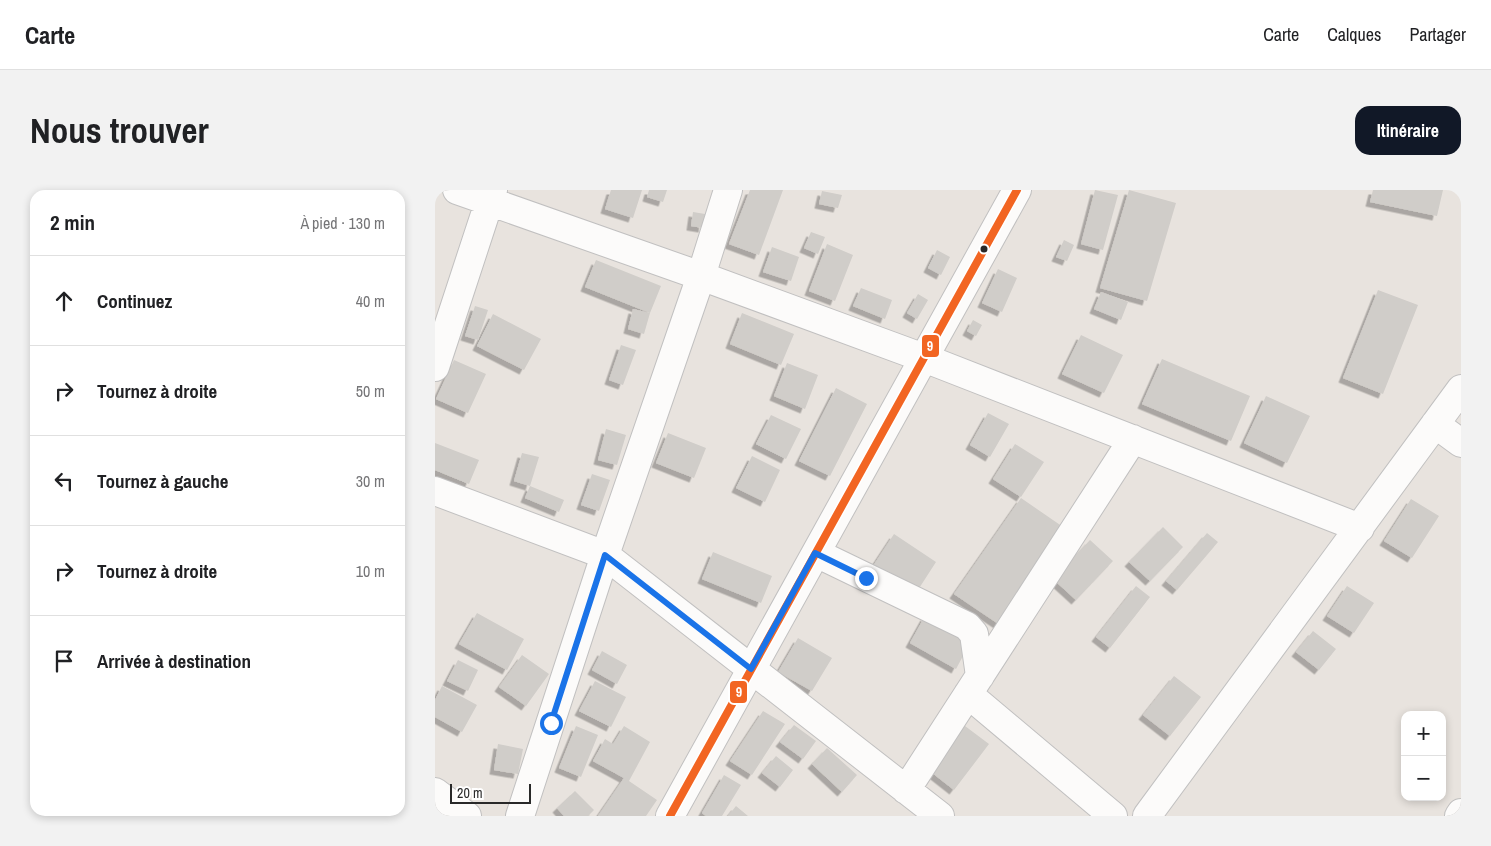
<!DOCTYPE html>
<html lang="fr">
<meta charset="utf-8">
<style>
body{margin:0;font-family:"Archivo Narrow",sans-serif;background:#f2f2f2;color:#202124}
.controls{position:absolute;right:15px;bottom:15px;display:grid;overflow:hidden;border-radius:10px;box-shadow:0 2px 8px #0003}
.controls button{width:45px;height:45px;display:grid;place-items:center;padding:0;border:0;border-bottom:1px solid #e0e0e0;background:#fff;color:#202124;font:25px sans-serif}
.scale{position:absolute;left:15px;bottom:12px;width:81px;box-sizing:border-box;padding-left:5px;border:2px solid #292929;border-top:0;font-size:14px;line-height:18px;white-space:nowrap;color:#292929;-webkit-text-stroke:4px #fff;paint-order:stroke}
.stop{position:absolute;width:15px;height:15px;margin:-11px;border:4px solid #1a73e8;border-radius:50%;background:#fff}
.stop.end{background:#1a73e8;border-color:#fff;box-shadow:0 1px 5px #0008}
.list{margin:0;padding:0;list-style:none}
h2{display:flex;justify-content:space-between;align-items:center;height:65px;margin:0;padding:0 20px;font-size:21px}
h2 small{font-size:16px;font-weight:400;color:#757577}
.list li{display:grid;grid-template-columns:32px 1fr auto;gap:15px;align-items:center;box-sizing:border-box;height:90px;padding:0 20px;border-top:1px solid #e0e0e0}
.list b{display:block;font-size:19px;white-space:nowrap}
.list em{font-size:16px;font-style:normal;color:#757577}
.icon{flex:none;width:28px;height:28px;fill:none;stroke:currentColor;stroke-width:2;stroke-linecap:round;stroke-linejoin:round}
.map{position:relative;flex:none;width:1026px;height:626px;overflow:hidden;border-radius:15px}
header{display:flex;align-items:center;gap:30px;box-sizing:border-box;height:70px;padding:0 25px;background:#fff;border-bottom:1px solid #e0e0e0}
header strong{font-size:24px}
nav{display:flex;gap:28px;margin-inline-start:auto;font-size:18px}
.intro{display:flex;align-items:center;justify-content:space-between;box-sizing:border-box;height:120px;padding:0 30px}
h1{margin:0;font-size:35px}
.button{padding:12px 22px;border-radius:15px;background:#111827;color:#fff;font-size:18px;font-weight:700}
main{display:flex;gap:30px;padding:0 30px}
aside{flex:1;background:#fff;border-radius:15px;box-shadow:0 2px 8px #0003}
.map>svg:first-child{display:block}
</style>
<header>
<strong>Carte</strong>
<nav><a>Carte</a><a>Calques</a><a>Partager</a></nav>
</header>
<div class="intro"><h1>Nous trouver</h1><a class="button">Itinéraire</a></div>
<main>
<aside>
<h2>2 min<small>À pied · 130 m</small></h2>
<ul class="list">
<li><svg class="icon" aria-label="ahead" viewBox="0 0 24 24"><path d="M12 20V5M6 11l6-6 6 6"/></svg><div><b>Continuez</b></div><em>40 m</em></li>
<li><svg class="icon" aria-label="right" viewBox="0 0 24 24"><path d="M7 20v-9h11M14 6l5 5-5 5"/></svg><div><b>Tournez à droite</b></div><em>50 m</em></li>
<li><svg class="icon" aria-label="left" viewBox="0 0 24 24"><path d="M17 20v-9H6M10 6l-5 5 5 5"/></svg><div><b>Tournez à gauche</b></div><em>30 m</em></li>
<li><svg class="icon" aria-label="right" viewBox="0 0 24 24"><path d="M7 20v-9h11M14 6l5 5-5 5"/></svg><div><b>Tournez à droite</b></div><em>10 m</em></li>
<li><svg class="icon" aria-label="arrive" viewBox="0 0 24 24"><path d="M6 21V4h12l-3 4 3 4H6"/></svg><div><b>Arrivée à destination</b></div></li>
</ul>
</aside>
<div class="map">
<svg width="1026" height="626" viewBox="0 0 1026 626">
<defs>
<filter id="shadow"><feDropShadow dx="-4.5" dy="4.5" stdDeviation="0" flood-color="#0004"/></filter>
</defs>
<rect width="100%" height="100%" fill="#e8e3de"/>
<!-- building -->
<path fill="#d0cdc9" filter="url(#shadow)" d="M 176,0 L 207,0 L 198,28 L 170,19 Z
M 214,0 L 232,0 L 228,12 L 212,7 Z
M 315,0 L 348,0 L 324,65 L 294,54 Z
M 660,0 L 683,5 L 668,60 L 646,54 Z
M 694,0 L 741,13 L 712,111 L 665,98 Z
M 938,0 L 1008,0 L 1002,26 L 935,12 Z
M 387,1 L 407,5 L 403,18 L 384,14 Z
M 258,22 L 270,24 L 268,38 L 256,36 Z
M 376,42 L 390,47 L 383,64 L 369,58 Z
M 629,50 L 639,55 L 632,71 L 621,67 Z
M 392,54 L 418,65 L 400,111 L 374,101 Z
M 337,57 L 364,67 L 356,91 L 328,82 Z
M 502,60 L 515,67 L 506,85 L 493,78 Z
M 161,70 L 226,96 L 215,123 L 150,97 Z
M 563,79 L 582,88 L 567,122 L 547,113 Z
M 426,98 L 457,110 L 450,129 L 418,116 Z
M 943,100 L 983,115 L 948,204 L 908,188 Z
M 666,102 L 693,112 L 686,130 L 659,119 Z
M 483,104 L 493,110 L 482,129 L 472,123 Z
M 40,116 L 53,120 L 43,150 L 30,146 Z
M 198,119 L 215,123 L 209,144 L 193,139 Z
M 307,123 L 359,144 L 346,175 L 295,154 Z
M 58,124 L 106,149 L 89,180 L 42,156 Z
M 538,130 L 547,135 L 541,146 L 532,141 Z
M 646,145 L 688,165 L 669,203 L 627,184 Z
M 186,155 L 201,160 L 188,195 L 174,190 Z
M 727,169 L 815,206 L 796,251 L 707,214 Z
M 19,170 L 51,184 L 33,223 L 1,209 Z
M 352,173 L 383,185 L 370,219 L 339,206 Z
M 401,198 L 432,214 L 395,286 L 364,271 Z
M 831,206 L 875,226 L 852,273 L 809,253 Z
M 553,223 L 574,234 L 555,267 L 535,255 Z
M 336,225 L 366,239 L 351,269 L 321,254 Z
M 171,239 L 191,245 L 182,275 L 163,270 Z
M 233,243 L 271,258 L 259,288 L 221,273 Z
M 0,253 L 44,270 L 34,294 L 0,280 Z
M 580,254 L 609,272 L 586,307 L 558,289 Z
M 87,263 L 104,267 L 95,296 L 79,291 Z
M 317,266 L 345,280 L 330,312 L 301,298 Z
M 157,284 L 175,290 L 164,321 L 146,315 Z
M 95,296 L 129,310 L 124,322 L 90,308 Z
M 586,308 L 631,339 L 565,435 L 519,404 Z
M 976,309 L 1004,326 L 977,368 L 949,351 Z
M 728,337 L 748,357 L 715,391 L 694,372 Z
M 772,343 L 783,352 L 742,400 L 731,391 Z
M 459,344 L 501,372 L 481,403 L 438,376 Z
M 655,350 L 678,371 L 641,410 L 618,389 Z
M 278,362 L 337,386 L 326,413 L 267,389 Z
M 701,396 L 715,407 L 675,458 L 661,447 Z
M 912,396 L 939,413 L 919,443 L 892,426 Z
M 42,423 L 89,449 L 72,480 L 24,454 Z
M 490,426 L 536,451 L 521,479 L 475,453 Z
M 878,441 L 901,459 L 884,480 L 861,462 Z
M 363,448 L 397,468 L 377,501 L 343,482 Z
M 167,461 L 192,475 L 182,494 L 157,480 Z
M 87,465 L 114,484 L 91,516 L 64,497 Z
M 23,470 L 43,480 L 33,501 L 12,491 Z
M 739,486 L 766,507 L 735,546 L 708,525 Z
M 160,491 L 191,507 L 176,537 L 144,521 Z
M 7,496 L 42,515 L 27,542 L 0,527 L 0,510 Z
M 328,521 L 350,534 L 317,585 L 295,571 Z
M 526,533 L 554,554 L 519,600 L 491,578 Z
M 359,535 L 381,551 L 368,569 L 345,552 Z
M 141,536 L 163,545 L 146,587 L 124,578 Z
M 189,536 L 215,552 L 194,591 L 222,610 L 211,626 L 163,626 L 189,588 L 158,571 L 170,549 L 178,554 Z
M 63,554 L 88,559 L 83,584 L 59,580 Z
M 392,558 L 422,585 L 407,602 L 377,574 Z
M 341,566 L 358,580 L 345,597 L 327,583 Z
M 289,585 L 306,595 L 287,626 L 271,626 L 267,623 Z
M 140,601 L 159,620 L 153,626 L 129,626 L 122,618 Z
M 301,616 L 313,626 L 293,626 Z"/>
<g fill="none" stroke-linecap="round" stroke-linejoin="round">
<defs>
<path id="minor" d="M 22,0 L 266,86 L 489,168 L 925,338
M 0,177 L 58,0
M 1000,234 L 1026,253
M 0,301 L 170,365 L 505,626
M 381,363 L 532,436 L 539,444 L 545,486
M 533,504 L 678,626
M 471,600 L 698,249
M 0,602 L 32,626
M 85,626 L 170,365 L 266,86 L 293,0
M 235,626 L 582,0
M 712,626 L 1026,199
M 1024,626 L 1026,623"/>
</defs>
<!-- minor casing -->
<use href="#minor" stroke="#c1c0c0" stroke-width="30"/>
<!-- minor -->
<use href="#minor" stroke="#fcfbfa" stroke-width="28"/>
<defs>
<path id="bus-1" d="M 235,626 L 582,0"/>
</defs>
<!-- bus-1 casing -->
<use href="#bus-1" stroke="#fff" stroke-width="11"/>
<!-- bus-1 -->
<use href="#bus-1" stroke="#f26522" stroke-width="8"/>
</g>
<g fill="none" stroke-linecap="round" stroke-linejoin="round">
<!-- route -->
<path stroke="#1a73e8" stroke-width="6" d="M 116,533 L 170,365 L 316,479 L 380,363 L 431,388"/>
</g>
<!-- markers -->
<circle fill="#292929" stroke="#fff" stroke-width="2" cx="549" cy="59" r="4.5"/>
<g stroke="#fff" stroke-width="2">
<rect x="486" y="144" width="19" height="24" rx="5" fill="#f26522"/>
<rect x="294" y="490" width="19" height="24" rx="5" fill="#f26522"/>
</g>
<g font-size="14" text-anchor="middle" font-weight="bold" fill="#fff">
<text x="495" y="161">9</text>
<text x="304" y="507">9</text>
</g>
</svg>
<div class="controls">
<button>+</button>
<button>−</button>
</div>
<div class="scale">20 m</div>
<div class="stop" style="left:116px;top:533px"></div>
<div class="stop end" style="left:431px;top:388px"></div>
</div>
</main>
